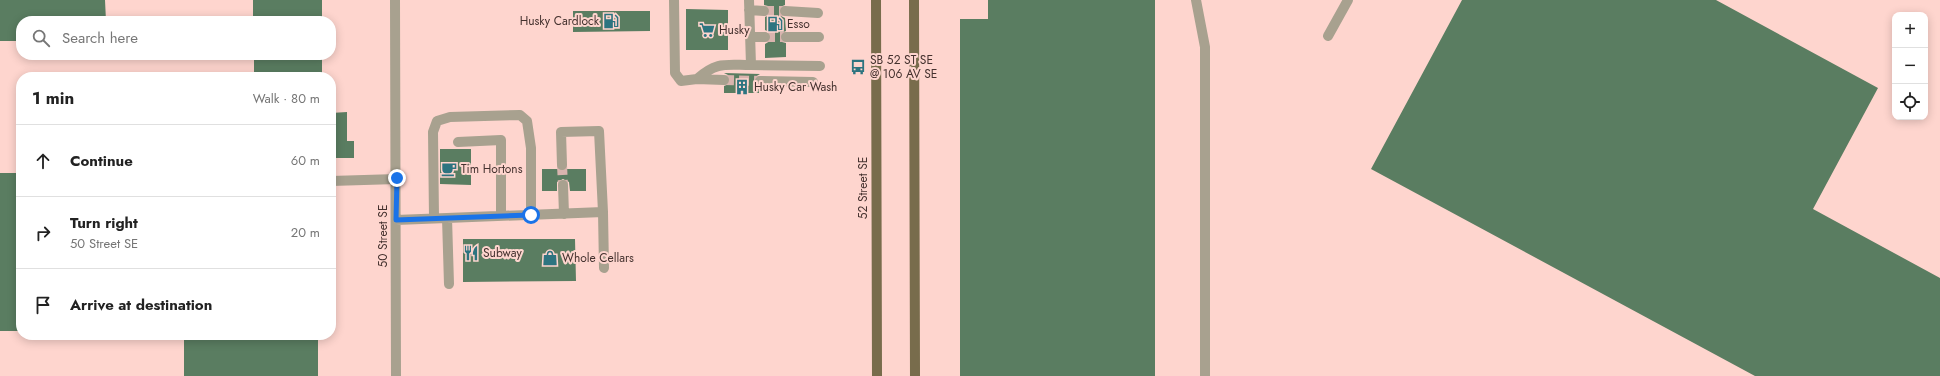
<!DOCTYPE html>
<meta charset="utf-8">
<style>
body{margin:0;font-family:Jost,sans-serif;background:#f2f2f2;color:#222}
.controls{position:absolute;right:12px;top:12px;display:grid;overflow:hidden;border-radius:8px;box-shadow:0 2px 10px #0003}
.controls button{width:36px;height:36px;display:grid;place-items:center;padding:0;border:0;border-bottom:1px solid #e0e0e0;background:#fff;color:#222;font:20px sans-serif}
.stop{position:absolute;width:12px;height:12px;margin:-9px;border:3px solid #1a73e8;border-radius:50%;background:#fff}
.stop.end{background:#1a73e8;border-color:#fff;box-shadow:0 1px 4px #0008}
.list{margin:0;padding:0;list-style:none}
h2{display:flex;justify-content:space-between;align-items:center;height:52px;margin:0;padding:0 16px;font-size:17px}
h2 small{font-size:13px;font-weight:400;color:#767676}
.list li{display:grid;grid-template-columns:26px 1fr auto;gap:12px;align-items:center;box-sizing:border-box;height:72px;padding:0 16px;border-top:1px solid #e0e0e0}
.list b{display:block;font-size:15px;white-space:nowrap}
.list p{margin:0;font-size:13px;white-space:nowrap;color:#767676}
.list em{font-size:13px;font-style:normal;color:#767676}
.icon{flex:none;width:22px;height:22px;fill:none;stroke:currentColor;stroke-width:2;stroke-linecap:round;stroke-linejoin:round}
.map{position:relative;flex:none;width:1940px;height:376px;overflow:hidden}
.search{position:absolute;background:#fff;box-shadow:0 2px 10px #0003;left:16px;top:16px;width:320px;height:44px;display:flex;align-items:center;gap:10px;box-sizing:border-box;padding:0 14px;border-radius:16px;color:#767676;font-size:15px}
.panel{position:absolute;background:#fff;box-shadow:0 2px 10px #0003;left:16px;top:72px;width:320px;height:268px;border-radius:16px}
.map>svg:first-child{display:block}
</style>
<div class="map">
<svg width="1940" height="376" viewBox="0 0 1940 376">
<rect width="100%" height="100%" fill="#fed5ce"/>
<!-- building -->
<path fill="#5a7d61" d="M 0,0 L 105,0 L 106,21 L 21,21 L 21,41 L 0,41 Z
M 253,0 L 322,0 L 322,21 L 253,21 Z
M 764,0 L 785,0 L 785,5 L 780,7 L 779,11 L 781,16 L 785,18 L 786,31 L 781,33 L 780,37 L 782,42 L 786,43 L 786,57 L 765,58 L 765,44 L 770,41 L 771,37 L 769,32 L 765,30 L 765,17 L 769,15 L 770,11 L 768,6 L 764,5 Z
M 988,0 L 1155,0 L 1155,376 L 960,376 L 960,19 L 988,19 Z
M 1462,0 L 1716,0 L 1878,88 L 1813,209 L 1940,278 L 1940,376 L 1755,376 L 1371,169 Z
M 686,9 L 728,10 L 728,50 L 686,50 Z
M 573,11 L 650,11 L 650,31 L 573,32 Z
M 254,55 L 322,55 L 322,77 L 254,77 Z
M 724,73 L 760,74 L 755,77 L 754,81 L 755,84 L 759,87 L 759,93 L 724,93 L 724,86 L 729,84 L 730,80 L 728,75 Z
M 347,112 L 347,141 L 354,141 L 354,158 L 331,158 L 331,113 Z
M 440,149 L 471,149 L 471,185 L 440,184 Z
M 542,169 L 557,169 L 562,171 L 567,169 L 586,169 L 586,191 L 570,191 L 569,182 L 563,179 L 557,182 L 557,191 L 542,191 Z
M 0,173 L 21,173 L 21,331 L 0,331 Z
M 463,239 L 575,239 L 576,281 L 463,282 Z
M 184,335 L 318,335 L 318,376 L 184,376 Z"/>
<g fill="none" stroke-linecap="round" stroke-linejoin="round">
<!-- minor-tunnel -->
<path stroke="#d9b4ae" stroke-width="10" stroke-dasharray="10 5" stroke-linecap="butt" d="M 764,11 L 785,11
M 765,37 L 786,37
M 724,80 L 760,81
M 562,165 L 563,185"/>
<!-- minor -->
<path stroke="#a8a18f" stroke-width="10" d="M 395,0 L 396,376
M 674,0 L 675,73 L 681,81 L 697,79 L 724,80
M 749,0 L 751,65 L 820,66
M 1196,0 L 1205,47 L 1205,376
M 749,10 L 764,11
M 785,11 L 818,13
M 1328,36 L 1348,0
M 750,37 L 765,37
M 786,37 L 819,37
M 697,79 C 717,61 726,65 751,65
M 760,81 L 813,82
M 458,142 L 501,140 L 501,216
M 562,165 L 561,132 L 599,131 L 603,212
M 331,181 L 397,179
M 563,185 L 564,214
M 434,218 L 433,132 L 437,121 L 450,117 L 520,115 L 527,121 L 531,148 L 531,215
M 447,218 L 449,284
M 396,220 L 603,212 L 604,268"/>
<!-- major -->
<path stroke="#786c4c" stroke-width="10" d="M 876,0 L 877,376
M 914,0 L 915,376"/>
</g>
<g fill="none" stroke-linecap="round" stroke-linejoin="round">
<!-- route -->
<path stroke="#1a73e8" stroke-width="5" d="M 397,178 L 396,220 L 531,215"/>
</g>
<!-- icons -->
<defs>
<symbol id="fuel-bare" viewBox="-9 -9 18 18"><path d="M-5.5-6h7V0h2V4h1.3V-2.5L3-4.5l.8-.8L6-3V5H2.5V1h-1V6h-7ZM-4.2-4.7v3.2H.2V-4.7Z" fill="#2d7480" stroke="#fed5ce" stroke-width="2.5" paint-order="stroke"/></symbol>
<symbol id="supermarket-bare" viewBox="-9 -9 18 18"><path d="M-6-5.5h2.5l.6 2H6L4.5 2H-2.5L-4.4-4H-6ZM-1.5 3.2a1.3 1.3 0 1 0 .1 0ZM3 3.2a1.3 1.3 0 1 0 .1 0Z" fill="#2d7480" stroke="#fed5ce" stroke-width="2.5" paint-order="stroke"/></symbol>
<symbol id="bus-bare" viewBox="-9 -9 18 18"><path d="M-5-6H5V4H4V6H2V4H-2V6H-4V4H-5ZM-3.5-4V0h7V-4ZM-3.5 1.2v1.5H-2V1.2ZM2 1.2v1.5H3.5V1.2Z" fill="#2d7480" stroke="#fed5ce" stroke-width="2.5" paint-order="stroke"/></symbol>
<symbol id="building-bare" viewBox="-9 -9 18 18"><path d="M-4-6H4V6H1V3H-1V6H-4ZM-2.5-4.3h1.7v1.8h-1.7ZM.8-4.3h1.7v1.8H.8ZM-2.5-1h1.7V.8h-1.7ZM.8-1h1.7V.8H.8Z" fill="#2d7480" stroke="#fed5ce" stroke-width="2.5" paint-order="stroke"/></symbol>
<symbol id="cafe-bare" viewBox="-9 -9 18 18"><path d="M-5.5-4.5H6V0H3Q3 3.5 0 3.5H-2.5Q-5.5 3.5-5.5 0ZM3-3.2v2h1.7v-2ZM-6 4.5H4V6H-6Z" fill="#2d7480" stroke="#fed5ce" stroke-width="2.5" paint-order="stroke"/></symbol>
<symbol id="restaurant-bare" viewBox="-9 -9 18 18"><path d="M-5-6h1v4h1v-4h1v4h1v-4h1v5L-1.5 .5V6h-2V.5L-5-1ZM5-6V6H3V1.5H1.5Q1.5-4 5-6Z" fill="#2d7480" stroke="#fed5ce" stroke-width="2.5" paint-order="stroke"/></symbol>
<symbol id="shop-bare" viewBox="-9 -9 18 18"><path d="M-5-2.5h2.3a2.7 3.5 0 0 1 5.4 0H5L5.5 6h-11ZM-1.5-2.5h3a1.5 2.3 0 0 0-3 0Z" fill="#2d7480" stroke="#fed5ce" stroke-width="2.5" paint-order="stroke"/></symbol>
</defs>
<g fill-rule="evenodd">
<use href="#fuel-bare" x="600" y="10" width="22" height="22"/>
<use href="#fuel-bare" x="764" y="13" width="22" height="22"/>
<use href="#supermarket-bare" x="696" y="19" width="22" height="22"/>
<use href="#bus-bare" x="847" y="56" width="22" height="22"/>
<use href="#building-bare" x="731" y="76" width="22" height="22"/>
<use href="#cafe-bare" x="438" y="158" width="22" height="22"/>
<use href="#restaurant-bare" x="460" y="242" width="22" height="22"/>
<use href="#shop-bare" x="539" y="247" width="22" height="22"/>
</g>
<g text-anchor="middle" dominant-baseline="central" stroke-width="4" stroke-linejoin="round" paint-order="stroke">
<!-- poi labels -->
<g font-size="12" fill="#45322f" stroke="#fed5ce" text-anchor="start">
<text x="599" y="21" text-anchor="end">Husky Cardlock</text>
<text x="787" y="24">Esso</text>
<text x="719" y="30">Husky</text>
<text x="870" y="60">SB 52 ST SE<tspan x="870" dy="14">@ 106 AV SE</tspan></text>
<text x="754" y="87">Husky Car Wash</text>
<text x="461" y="169">Tim Hortons</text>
<text x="483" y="253">Subway</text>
<text x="562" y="258">Whole Cellars</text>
</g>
<!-- street labels -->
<g font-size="12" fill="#45322f" stroke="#fed5ce">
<text transform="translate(863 188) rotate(-90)">52 Street SE</text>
<text transform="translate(383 236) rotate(-90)">50 Street SE</text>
</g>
</g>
</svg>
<div class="controls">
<button>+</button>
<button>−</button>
<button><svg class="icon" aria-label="locate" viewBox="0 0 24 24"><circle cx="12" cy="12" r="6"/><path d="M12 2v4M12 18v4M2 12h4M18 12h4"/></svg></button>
</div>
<div class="stop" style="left:531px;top:215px"></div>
<div class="stop end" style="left:397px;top:178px"></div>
<div class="search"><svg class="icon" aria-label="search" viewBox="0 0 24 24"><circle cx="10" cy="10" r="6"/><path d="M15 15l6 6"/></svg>Search here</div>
<section class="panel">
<h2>1 min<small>Walk · 80 m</small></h2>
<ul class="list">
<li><svg class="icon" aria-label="ahead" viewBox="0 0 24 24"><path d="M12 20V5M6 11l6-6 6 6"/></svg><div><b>Continue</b></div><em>60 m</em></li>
<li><svg class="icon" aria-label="right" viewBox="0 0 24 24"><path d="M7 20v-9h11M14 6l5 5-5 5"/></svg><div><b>Turn right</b><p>50 Street SE</p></div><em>20 m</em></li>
<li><svg class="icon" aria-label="arrive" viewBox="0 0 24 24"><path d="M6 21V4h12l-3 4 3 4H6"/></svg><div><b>Arrive at destination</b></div></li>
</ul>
</section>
</div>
